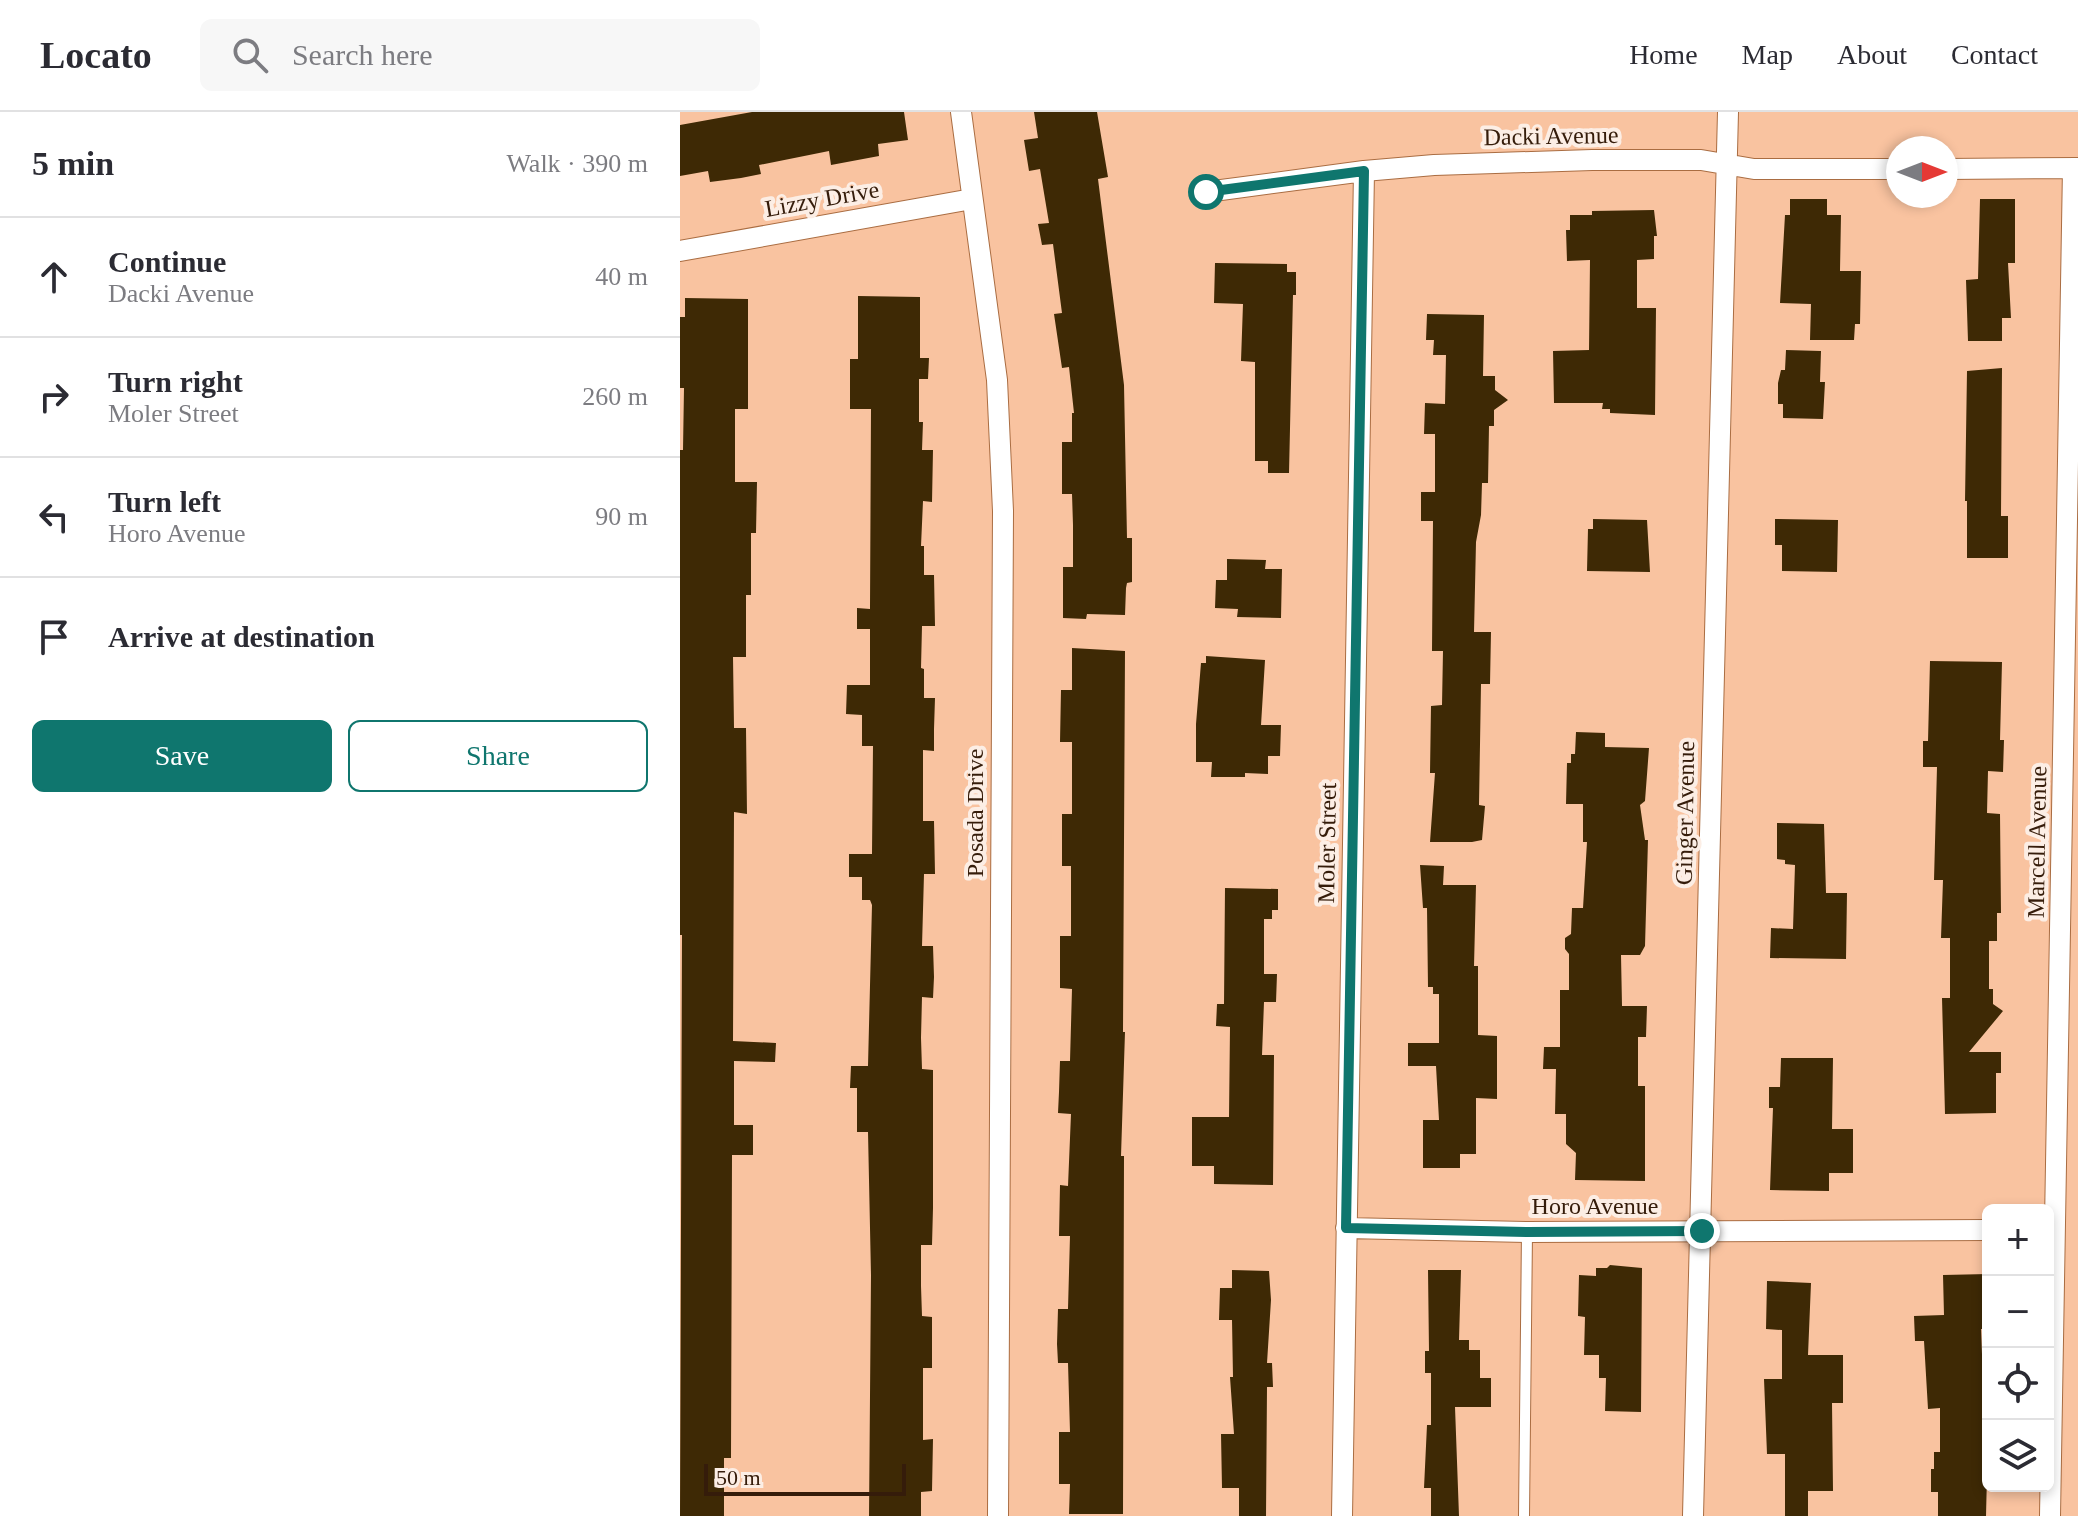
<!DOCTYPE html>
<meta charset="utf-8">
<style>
body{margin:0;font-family:"Times New Roman",serif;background:#f7f7f7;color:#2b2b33}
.controls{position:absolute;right:24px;bottom:24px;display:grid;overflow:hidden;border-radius:12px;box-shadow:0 4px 12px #0003}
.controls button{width:72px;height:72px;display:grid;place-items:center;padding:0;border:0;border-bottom:2px solid #e1e1e2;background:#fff;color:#2b2b33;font:40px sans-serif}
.compass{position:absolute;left:1206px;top:24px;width:72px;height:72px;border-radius:50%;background:#fff;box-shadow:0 4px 12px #0003;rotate:90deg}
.scale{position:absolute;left:24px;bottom:20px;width:202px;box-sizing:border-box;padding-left:8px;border:4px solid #351c0a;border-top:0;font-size:22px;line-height:28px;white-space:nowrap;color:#351c0a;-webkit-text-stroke:6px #fceee5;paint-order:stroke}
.stop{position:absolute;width:24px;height:24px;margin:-18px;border:6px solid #0f766e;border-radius:50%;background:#fff}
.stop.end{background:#0f766e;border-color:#fff;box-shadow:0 2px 8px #0008}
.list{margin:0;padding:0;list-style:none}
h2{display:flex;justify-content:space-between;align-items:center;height:104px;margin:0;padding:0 32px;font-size:34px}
h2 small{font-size:26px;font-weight:400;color:#7c7c81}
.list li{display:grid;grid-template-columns:52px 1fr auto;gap:24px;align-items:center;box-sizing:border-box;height:120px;padding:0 32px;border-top:2px solid #e1e1e2}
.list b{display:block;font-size:30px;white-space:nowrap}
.list p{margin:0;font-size:26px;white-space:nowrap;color:#7c7c81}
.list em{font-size:26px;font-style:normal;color:#7c7c81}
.actions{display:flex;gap:16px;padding:24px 32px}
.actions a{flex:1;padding:18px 0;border:2px solid #0f766e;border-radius:12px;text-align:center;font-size:28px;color:#0f766e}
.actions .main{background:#0f766e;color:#fff}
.icon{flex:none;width:44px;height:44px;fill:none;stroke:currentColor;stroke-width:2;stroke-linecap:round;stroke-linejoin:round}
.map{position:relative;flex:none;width:1398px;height:1404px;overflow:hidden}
header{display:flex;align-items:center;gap:48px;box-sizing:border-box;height:112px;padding:0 40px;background:#fff;border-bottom:2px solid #e1e1e2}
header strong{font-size:38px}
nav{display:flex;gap:44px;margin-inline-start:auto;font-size:28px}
.search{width:560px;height:72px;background:#f7f7f7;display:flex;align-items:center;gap:20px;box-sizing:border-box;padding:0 28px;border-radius:12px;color:#7c7c81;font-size:30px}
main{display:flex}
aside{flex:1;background:#fff}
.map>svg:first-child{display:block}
</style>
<header>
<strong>Locato</strong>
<div class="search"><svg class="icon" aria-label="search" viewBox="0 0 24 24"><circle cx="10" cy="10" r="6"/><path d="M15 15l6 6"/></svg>Search here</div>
<nav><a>Home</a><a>Map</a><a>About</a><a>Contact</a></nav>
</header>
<main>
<aside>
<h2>5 min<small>Walk · 390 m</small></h2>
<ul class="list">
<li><svg class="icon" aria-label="ahead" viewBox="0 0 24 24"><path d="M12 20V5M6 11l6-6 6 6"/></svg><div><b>Continue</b><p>Dacki Avenue</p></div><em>40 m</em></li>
<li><svg class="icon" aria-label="right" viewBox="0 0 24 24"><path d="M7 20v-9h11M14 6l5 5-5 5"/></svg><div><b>Turn right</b><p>Moler Street</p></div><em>260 m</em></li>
<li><svg class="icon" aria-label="left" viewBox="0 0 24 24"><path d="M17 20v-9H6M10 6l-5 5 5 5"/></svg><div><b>Turn left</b><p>Horo Avenue</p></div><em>90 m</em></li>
<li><svg class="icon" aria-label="arrive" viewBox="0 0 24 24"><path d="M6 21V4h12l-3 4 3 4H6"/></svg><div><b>Arrive at destination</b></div></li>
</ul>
<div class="actions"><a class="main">Save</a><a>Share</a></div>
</aside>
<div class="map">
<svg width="1398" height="1404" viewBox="0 0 1398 1404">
<rect width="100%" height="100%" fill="#f9c3a0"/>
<!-- building -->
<path fill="#3e2905" d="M 72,0 L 224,0 L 228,28 L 198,32 L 199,44 L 151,53 L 149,39 L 79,53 L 81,62 L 61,66 L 30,70 L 28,59 L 0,64 L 0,13 Z
M 354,0 L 417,0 L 428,65 L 418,67 L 444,273 L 447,426 L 452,426 L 452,470 L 447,471 L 446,476 L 445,503 L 407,502 L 406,507 L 383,506 L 383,455 L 393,455 L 393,413 L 392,382 L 382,382 L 382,330 L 392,330 L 392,301 L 394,301 L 389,255 L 382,256 L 374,202 L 382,201 L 373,132 L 362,133 L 358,112 L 369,111 L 360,57 L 349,59 L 344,28 L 358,26 Z
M 1110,87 L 1147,87 L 1147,103 L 1161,103 L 1160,159 L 1181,159 L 1180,212 L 1175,212 L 1174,228 L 1130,228 L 1131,192 L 1100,191 L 1105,103 L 1110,103 Z
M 1300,87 L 1335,87 L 1335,151 L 1328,151 L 1331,206 L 1322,206 L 1322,229 L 1288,229 L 1286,168 L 1298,167 Z
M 974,98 L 977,124 L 974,124 L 974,147 L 957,148 L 957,196 L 976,196 L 975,303 L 930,301 L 930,297 L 922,297 L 923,291 L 874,291 L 873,239 L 909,238 L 910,148 L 887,149 L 886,118 L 890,118 L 890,103 L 912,103 L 912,99 Z
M 535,151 L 607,152 L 607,160 L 616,160 L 616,183 L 613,183 L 609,361 L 588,361 L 588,349 L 575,349 L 575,250 L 561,249 L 563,192 L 534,191 Z
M 178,184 L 240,185 L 240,246 L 249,246 L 248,267 L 239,267 L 239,310 L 243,310 L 242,338 L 253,338 L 252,390 L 243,389 L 241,434 L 244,434 L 244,463 L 254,463 L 255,514 L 242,514 L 241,556 L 244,557 L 244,586 L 255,586 L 254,617 L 254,639 L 243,638 L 243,709 L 254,709 L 255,762 L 244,762 L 242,834 L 253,834 L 254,865 L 253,886 L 242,885 L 241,926 L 242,957 L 253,958 L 253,1096 L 252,1133 L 241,1133 L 241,1174 L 242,1204 L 252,1205 L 252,1256 L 243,1256 L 243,1328 L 253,1327 L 252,1379 L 241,1380 L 241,1404 L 189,1404 L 191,1163 L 188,1020 L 177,1020 L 177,976 L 170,976 L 171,954 L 188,954 L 192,793 L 190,788 L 182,788 L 182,765 L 169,765 L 169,742 L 192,742 L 193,634 L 182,634 L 182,603 L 166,602 L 167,573 L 190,573 L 190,517 L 177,517 L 177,496 L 190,497 L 191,297 L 170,297 L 170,247 L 178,247 Z
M 5,186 L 68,187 L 68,297 L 55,297 L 55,370 L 77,370 L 76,421 L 71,421 L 71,483 L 66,483 L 66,545 L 53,545 L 54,616 L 66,616 L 67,702 L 54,700 L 53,929 L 96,931 L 95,950 L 54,949 L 54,1013 L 73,1013 L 73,1043 L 52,1043 L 51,1346 L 44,1346 L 44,1404 L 0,1404 L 2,823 L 0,823 L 0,338 L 3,338 L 4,276 L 0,276 L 0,205 L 5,205 Z
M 747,202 L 804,203 L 803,264 L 815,264 L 815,278 L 828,288 L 814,298 L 814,314 L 809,314 L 808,371 L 802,371 L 801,403 L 796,430 L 794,520 L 811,520 L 810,572 L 801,572 L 799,693 L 805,694 L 802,728 L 792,730 L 750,730 L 755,661 L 750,661 L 751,594 L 762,593 L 763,539 L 752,539 L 753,409 L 741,409 L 741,380 L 755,380 L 755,322 L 744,322 L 745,291 L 765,292 L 766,243 L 753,243 L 754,228 L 746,228 Z
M 1106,238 L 1141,239 L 1140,270 L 1145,270 L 1143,307 L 1103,306 L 1103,292 L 1098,292 L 1098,271 L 1101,258 L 1105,258 Z
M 1322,256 L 1321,404 L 1328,404 L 1328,446 L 1287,446 L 1287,389 L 1285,389 L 1287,259 Z
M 913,407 L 967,408 L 970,460 L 907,459 L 908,417 L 913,417 Z
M 1095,407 L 1158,408 L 1157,460 L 1102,459 L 1102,433 L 1095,433 Z
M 547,447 L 586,448 L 585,457 L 602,457 L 601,506 L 557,505 L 558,497 L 535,496 L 536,468 L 547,468 Z
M 392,536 L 445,539 L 443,920 L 445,920 L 441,1044 L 444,1044 L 443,1402 L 389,1402 L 390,1372 L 379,1372 L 379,1320 L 390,1320 L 388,1251 L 378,1251 L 377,1232 L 378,1197 L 388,1197 L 390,1124 L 379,1124 L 380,1073 L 388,1074 L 391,1002 L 378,1001 L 379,980 L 380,949 L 390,949 L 392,877 L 380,876 L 380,824 L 391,824 L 391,754 L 382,754 L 382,702 L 392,702 L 392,630 L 380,630 L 381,578 L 392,578 Z
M 526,544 L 585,548 L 581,613 L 601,613 L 600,644 L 588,644 L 588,662 L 565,661 L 565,665 L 531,665 L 532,650 L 516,650 L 516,612 L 521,551 L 526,551 Z
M 1250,549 L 1322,550 L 1320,628 L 1324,628 L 1323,660 L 1308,659 L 1307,701 L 1320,702 L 1321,801 L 1317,801 L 1317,829 L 1309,829 L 1309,877 L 1313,877 L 1313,892 L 1323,899 L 1289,940 L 1321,940 L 1321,961 L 1316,961 L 1316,1001 L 1265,1002 L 1262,886 L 1270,886 L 1270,826 L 1261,826 L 1263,768 L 1254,768 L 1257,655 L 1243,655 L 1243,629 L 1248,629 Z
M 896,620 L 925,621 L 925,635 L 969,636 L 965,689 L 960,693 L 965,728 L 968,728 L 965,834 L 960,843 L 941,843 L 942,894 L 967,894 L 966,925 L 958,925 L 958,974 L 965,974 L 965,1069 L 895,1068 L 896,1041 L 886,1032 L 886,1002 L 875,1002 L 876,957 L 863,957 L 864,935 L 880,935 L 880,878 L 889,878 L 889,842 L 885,837 L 885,826 L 891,822 L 892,796 L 903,796 L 907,730 L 903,730 L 903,692 L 886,692 L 887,651 L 891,651 L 891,642 L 895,642 Z
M 1097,711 L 1144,712 L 1146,781 L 1167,781 L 1166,847 L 1090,846 L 1091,816 L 1113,817 L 1115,753 L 1105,752 L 1105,748 L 1097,747 Z
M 740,753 L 764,754 L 763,773 L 796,773 L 794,854 L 798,854 L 798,923 L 817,924 L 817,987 L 796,986 L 796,1042 L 780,1042 L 780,1056 L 743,1056 L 743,1008 L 759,1008 L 756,954 L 728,954 L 728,931 L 759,931 L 759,882 L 753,882 L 753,875 L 748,875 L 747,796 L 743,796 Z
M 545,776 L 598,777 L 598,798 L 592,798 L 592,807 L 584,807 L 584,862 L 597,862 L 596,890 L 584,890 L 582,943 L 594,943 L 593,1073 L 534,1072 L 534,1054 L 512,1054 L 512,1005 L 549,1005 L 550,915 L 536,914 L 537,892 L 544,892 Z
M 1101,946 L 1153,946 L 1152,1017 L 1173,1017 L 1173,1061 L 1149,1061 L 1149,1079 L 1090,1078 L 1093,996 L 1089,996 L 1089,975 L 1100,975 Z
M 930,1153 L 962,1156 L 961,1300 L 925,1299 L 926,1266 L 919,1266 L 919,1243 L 904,1243 L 905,1205 L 898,1204 L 899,1163 L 916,1164 L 916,1156 L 927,1156 Z
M 552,1158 L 589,1159 L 591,1188 L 587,1251 L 592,1251 L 593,1275 L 587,1275 L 586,1404 L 559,1404 L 559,1376 L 542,1376 L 541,1322 L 554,1322 L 550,1265 L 553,1265 L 552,1208 L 539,1208 L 540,1176 L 552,1176 Z
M 748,1158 L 781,1158 L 779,1228 L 789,1228 L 789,1238 L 800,1238 L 800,1266 L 811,1266 L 811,1295 L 775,1295 L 779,1404 L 751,1404 L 751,1376 L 744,1376 L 747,1313 L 751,1313 L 751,1261 L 745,1261 L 745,1239 L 749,1239 Z
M 1308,1162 L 1308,1217 L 1301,1217 L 1304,1293 L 1303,1322 L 1308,1322 L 1306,1404 L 1258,1404 L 1258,1380 L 1251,1380 L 1251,1357 L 1254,1357 L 1254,1340 L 1260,1340 L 1260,1296 L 1248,1297 L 1244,1229 L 1235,1229 L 1234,1204 L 1264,1203 L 1263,1163 Z
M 1087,1169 L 1131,1171 L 1128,1243 L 1163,1243 L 1163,1291 L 1152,1291 L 1153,1379 L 1128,1379 L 1128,1404 L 1105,1404 L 1105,1342 L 1087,1342 L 1084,1267 L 1102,1267 L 1102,1218 L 1086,1217 Z"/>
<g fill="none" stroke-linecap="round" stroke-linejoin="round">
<defs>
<path id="service" d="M 844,1404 L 847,1120"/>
<path id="minor" d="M 281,0 L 317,268 L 323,399 L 318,1404
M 1266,57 L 1398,56
M 526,80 L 684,59 L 754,53 L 912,48 L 1021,48 L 1074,57 L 1218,57
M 0,139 L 292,87
M 666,1116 L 847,1120 L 1308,1118
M 662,1404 L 684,59
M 1013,1404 L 1048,0
M 1370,1404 L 1393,56"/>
</defs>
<!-- service casing -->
<use href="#service" stroke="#aa6d42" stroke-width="12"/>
<!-- minor casing -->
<use href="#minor" stroke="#aa6d42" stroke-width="22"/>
<!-- service -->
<use href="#service" stroke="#fff" stroke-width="10"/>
<!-- minor -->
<use href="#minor" stroke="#fff" stroke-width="20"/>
</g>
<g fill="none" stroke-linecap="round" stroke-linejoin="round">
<!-- route -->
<path stroke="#0f766e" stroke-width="10" d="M 526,80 L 684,59 L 666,1116 L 847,1120 L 1022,1119"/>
</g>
<g text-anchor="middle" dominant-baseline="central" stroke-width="8" stroke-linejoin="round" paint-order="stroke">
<!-- street labels -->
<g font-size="24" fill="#351c0a" stroke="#fceee5">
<text transform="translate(871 24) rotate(-1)">Dacki Avenue</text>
<text transform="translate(142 87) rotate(-10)">Lizzy Drive</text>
<text transform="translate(295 701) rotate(-90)">Posada Drive</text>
<text transform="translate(1005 701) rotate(-89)">Ginger Avenue</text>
<text transform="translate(1357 730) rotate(-89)">Marcell Avenue</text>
<text transform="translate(647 731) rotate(-89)">Moler Street</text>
<text x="915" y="1094">Horo Avenue</text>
</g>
</g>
</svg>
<div class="controls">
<button>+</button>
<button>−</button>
<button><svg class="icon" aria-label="locate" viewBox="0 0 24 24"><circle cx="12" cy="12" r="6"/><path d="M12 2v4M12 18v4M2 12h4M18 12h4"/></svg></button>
<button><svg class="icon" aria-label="layers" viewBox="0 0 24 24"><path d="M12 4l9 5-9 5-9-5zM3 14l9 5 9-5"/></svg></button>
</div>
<svg class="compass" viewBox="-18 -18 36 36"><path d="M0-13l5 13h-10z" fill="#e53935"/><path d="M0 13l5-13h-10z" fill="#7c7c81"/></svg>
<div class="scale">50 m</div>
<div class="stop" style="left:526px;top:80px"></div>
<div class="stop end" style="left:1022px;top:1119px"></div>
</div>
</main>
